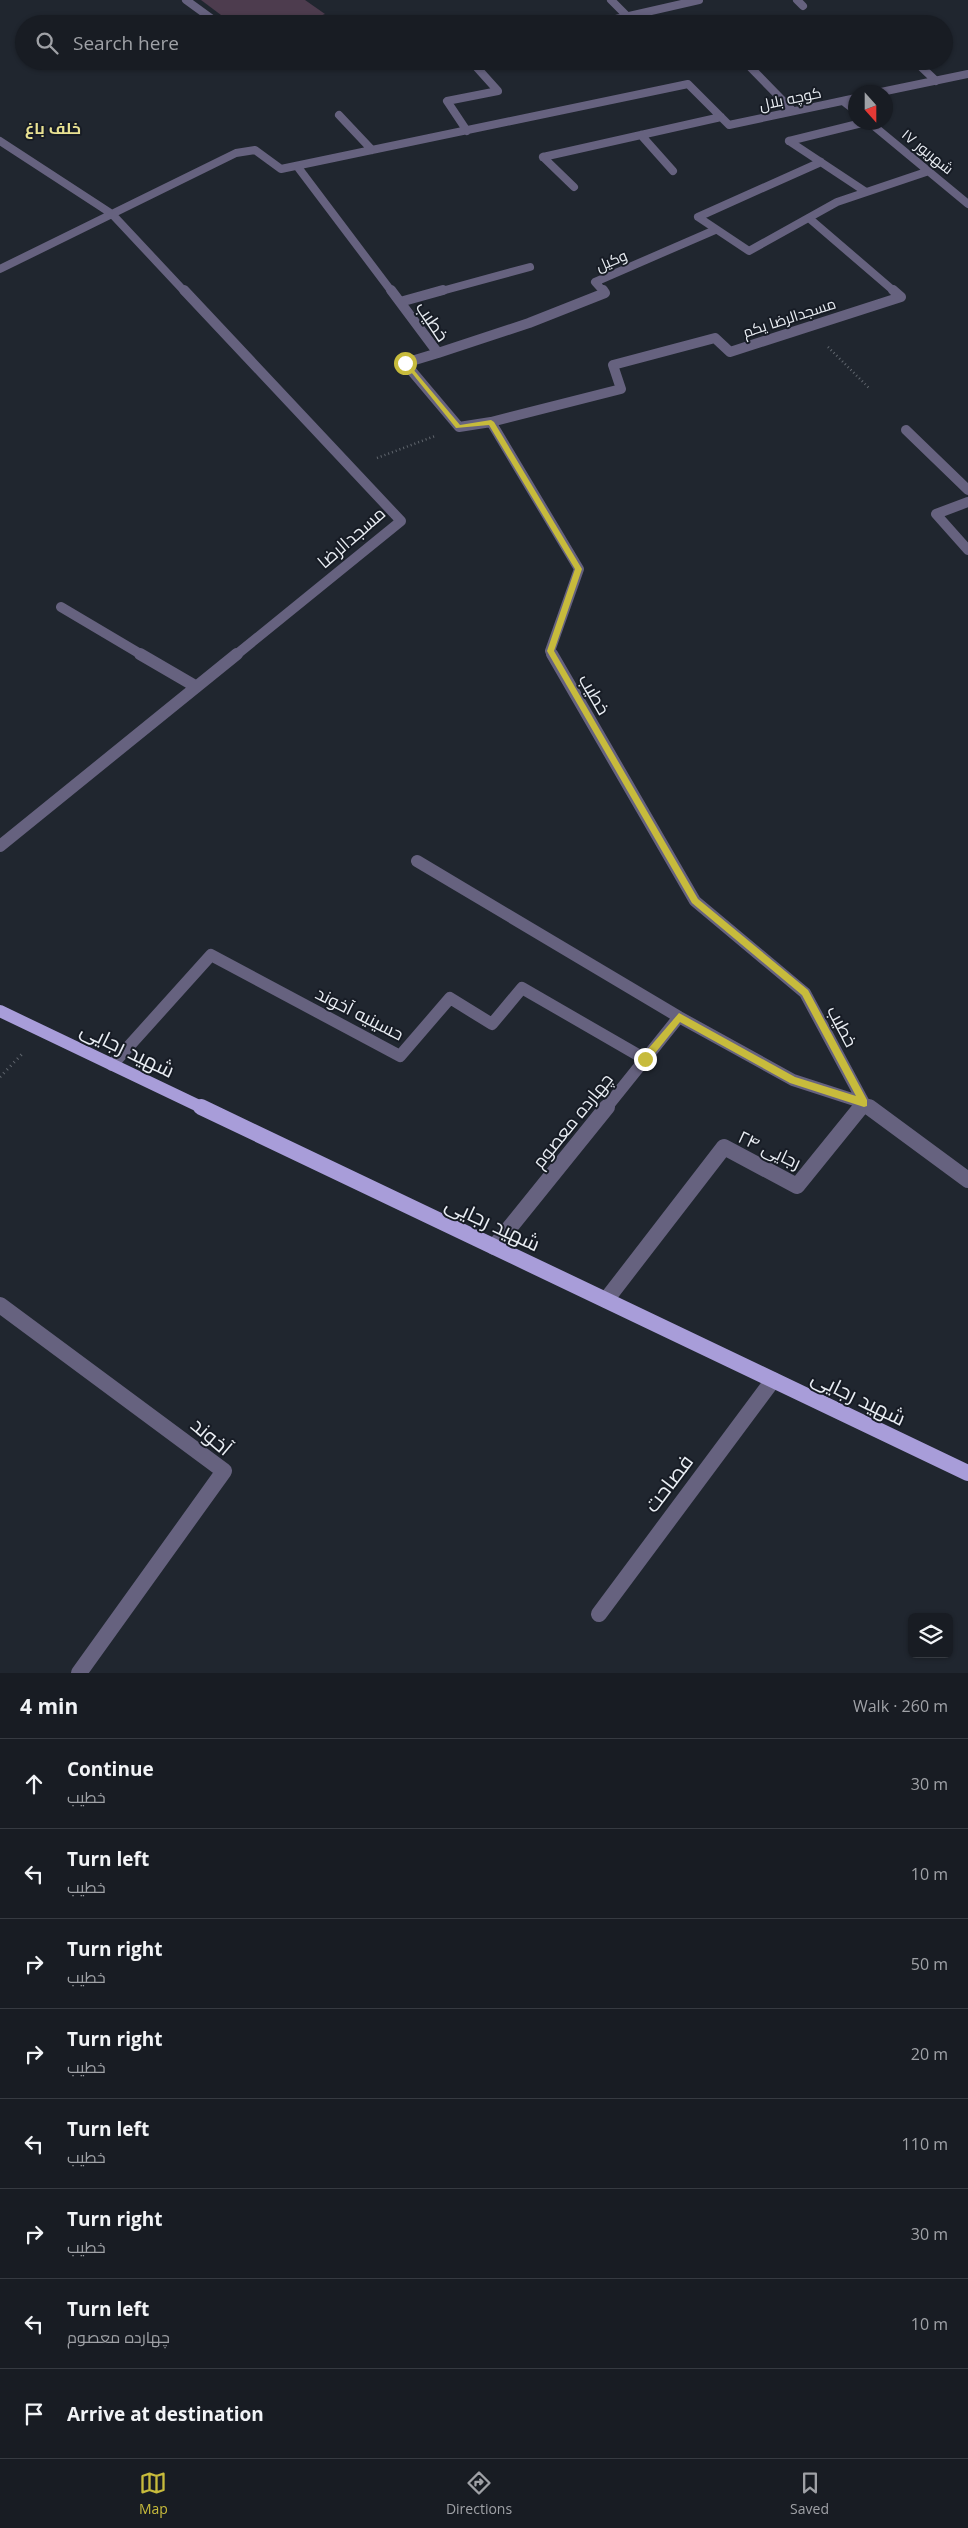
<!DOCTYPE html>
<meta charset="utf-8">
<style>
body{margin:0;font-family:"Open Sans",Cairo,sans-serif;background:#21252b;color:#f1f3f6}
.controls{position:absolute;right:15px;bottom:15px;display:grid;overflow:hidden;border-radius:8px;box-shadow:0 1px 4px #0004}
.controls button{width:45px;height:45px;display:grid;place-items:center;padding:0;border:0;border-bottom:1px solid #363a41;background:#181c23;color:#f1f3f6;font:25px sans-serif}
.compass{position:absolute;left:848px;top:85px;width:45px;height:45px;border-radius:50%;background:#181c23;box-shadow:0 1px 4px #0004;rotate:159deg}
.stop{position:absolute;width:15px;height:15px;margin:-11px;border:4px solid #c7bb3c;border-radius:50%;background:#fff}
.stop.end{background:#c7bb3c;border-color:#fff;box-shadow:0 1px 5px #0008}
.list{margin:0;padding:0;list-style:none}
h2{display:flex;justify-content:space-between;align-items:center;height:65px;margin:0;padding:0 20px;font-size:21px}
h2 small{font-size:16px;font-weight:400;color:#9fa1a6}
.list li{display:grid;grid-template-columns:32px 1fr auto;gap:15px;align-items:center;box-sizing:border-box;height:90px;padding:0 20px;border-top:1px solid #363a41}
.list b{display:block;font-size:19px;white-space:nowrap}
.list p{margin:0;font-size:16px;white-space:nowrap;color:#9fa1a6}
.list em{font-size:16px;font-style:normal;color:#9fa1a6}
.icon{flex:none;width:28px;height:28px;fill:none;stroke:currentColor;stroke-width:2;stroke-linecap:round;stroke-linejoin:round}
.map{position:relative;flex:none;width:968px;height:1673px;overflow:hidden}
.search{position:absolute;background:#181c23;box-shadow:0 1px 4px #0004;left:15px;right:15px;top:15px;height:55px;display:flex;align-items:center;gap:12px;box-sizing:border-box;padding:0 18px;border-radius:28px;color:#9fa1a6;font-size:19px}
.sheet{height:785px;background:#181c23}
nav{display:flex;justify-content:space-around;align-items:center;box-sizing:border-box;height:70px;border-top:1px solid #363a41;background:#181c23;font-size:14px;color:#9fa1a6}
nav a{display:grid;justify-items:center;gap:2px}
nav .on{color:#c7bb3c}
.map>svg:first-child{display:block}
</style>
<div class="map">
<svg width="968" height="1673" viewBox="0 0 968 1673">
<rect width="100%" height="100%" fill="#20262f"/>
<!-- green -->
<path fill="#4d3c4e" d="M 201,0 L 305,0 L 325,14 L 300,24 L 233,24 Z"/>
<g fill="none" stroke-linecap="round" stroke-linejoin="round">
<!-- path-far1 -->
<path stroke="#60666e" stroke-width="2.5" stroke-dasharray="1 3" stroke-linecap="butt" d="M 828,347 L 870,389
M 377,458 L 435,436"/>
<!-- path -->
<path stroke="#60666e" stroke-width="3" stroke-dasharray="1 4" stroke-linecap="butt" d="M 0,1077 L 24,1052"/>
<!-- minor-far3 -->
<path stroke="#66627f" stroke-width="8" d="M 186,0 L 219,24
M 611,0 L 626,15
M 797,0 L 803,6
M 594,24 L 699,0
M 281,61 L 304,64 L 421,61
M 915,61 L 936,81
M 751,68 L 793,111
M 881,92 L 968,74
M 843,101 L 856,111
M 339,115 L 372,150
M 869,122 L 968,204
M 467,131 L 447,101 L 498,91 L 471,61
M 641,135 L 673,171
M 0,141 L 112,214 L 185,292
M 789,141 L 866,192
M 789,141 L 866,122
M 543,157 L 721,117
M 543,157 L 574,187
M 821,162 L 698,217 L 749,251 L 837,202 L 929,171
M 297,166 L 392,292
M 810,219 L 895,292
M 0,269 L 236,153 L 255,150 L 281,169 L 688,84 L 729,125 L 856,98
M 438,292 L 530,267
M 604,292 L 595,282 L 715,230"/>
<!-- minor-far2 -->
<path stroke="#66627f" stroke-width="10" d="M 184,290 L 401,521 L 236,655
M 391,290 L 438,353 L 405,363 L 459,427 L 491,422 L 579,569 L 550,651 L 552,655
M 893,290 L 901,297
M 400,302 L 443,290
M 438,353 L 529,323 L 605,293 L 603,290
M 491,422 L 621,389 L 613,365 L 715,338 L 730,352 L 901,297
M 906,430 L 968,490
M 968,502 L 936,514 L 968,550
M 61,607 L 142,655"/>
<!-- minor-far1 -->
<path stroke="#66627f" stroke-width="12" d="M 140,654 L 195,686
M 0,846 L 237,654
M 417,861 L 679,1017 L 793,1080 L 864,1103 L 805,993 L 695,901 L 552,654
M 112,1065 L 211,955 L 400,1056 L 450,998 L 492,1024 L 522,988 L 645,1059
M 606,1108 L 679,1017
M 860,1108 L 864,1103 L 871,1108"/>
<!-- minor -->
<path stroke="#66627f" stroke-width="16" d="M 869,1107 L 968,1180
M 494,1247 L 607,1107
M 606,1300 L 724,1147 L 797,1186 L 861,1107
M 0,1305 L 224,1471 L 79,1673
M 599,1614 L 773,1380"/>
<!-- major-far1 -->
<path stroke="#a89dd9" stroke-width="12" d="M 0,1011 L 203,1108"/>
<!-- major -->
<path stroke="#a89dd9" stroke-width="16" d="M 201,1107 L 968,1473"/>
</g>
<!-- route -->
<path fill="#c7bb3c" d="M 403,362 L 407,362 L 460,425 L 491,420 L 494,422 L 582,569 L 554,651 L 698,899 L 808,990 L 867,1100 L 867,1106 L 864,1107 L 790,1083 L 680,1022 L 648,1062 L 642,1062 L 642,1056 L 679,1013 L 795,1077 L 856,1096 L 802,995 L 692,903 L 547,651 L 575,569 L 489,425 L 456,428 Z"/>
<g text-anchor="middle" dominant-baseline="central" stroke-width="4" stroke-linejoin="round" paint-order="stroke">
<!-- far-street labels -->
<g font-size="15" fill="#e9edf3" stroke="#171c25">
<text transform="translate(790 98) rotate(-12)">کوچه بلال</text>
<text transform="translate(928 151) rotate(39)">۱۷ شهریور</text>
<text transform="translate(611 260) rotate(-23)">وکیل</text>
<text transform="translate(789 317) rotate(-18)">مسجدالرضا یکم</text>
</g>
<!-- far-neighbourhood labels -->
<g font-size="16" font-weight="bold" fill="#e8e192" stroke="#171c25">
<text x="53" y="128">خلف باغ</text>
</g>
<!-- street labels -->
<g font-size="18" fill="#e9edf3" stroke="#171c25">
<text transform="translate(433 321) rotate(56)">خطیب</text>
<text transform="translate(351 537) rotate(-41)">مسجدالرضا</text>
<text transform="translate(595 694) rotate(60)">خطیب</text>
<text transform="translate(360 1013) rotate(27)">حسینیه آخوند</text>
<text transform="translate(843 1026) rotate(62)">خطیب</text>
<text transform="translate(572 1120) rotate(-51)">چهارده معصوم</text>
<text transform="translate(770 1149) rotate(25)">رجایی ۲۴</text>
</g>
<!-- near-street labels -->
<g font-size="21" fill="#e9edf3" stroke="#171c25">
<text transform="translate(128 1049) rotate(26)">شهید رجایی</text>
<text transform="translate(493 1223) rotate(25)">شهید رجایی</text>
<text transform="translate(859 1397) rotate(26)">شهید رجایی</text>
<text transform="translate(212 1436) rotate(40)">آخوند</text>
<text transform="translate(668 1483) rotate(-53)">فصاحت</text>
</g>
</g>
</svg>
<div class="controls">
<button><svg class="icon" aria-label="layers" viewBox="0 0 24 24"><path d="M12 4l9 5-9 5-9-5zM3 14l9 5 9-5"/></svg></button>
</div>
<svg class="compass" viewBox="-18 -18 36 36"><path d="M0-13l5 13h-10z" fill="#e53935"/><path d="M0 13l5-13h-10z" fill="#9fa1a6"/></svg>
<div class="stop" style="left:405px;top:363px"></div>
<div class="stop end" style="left:645px;top:1059px"></div>
<div class="search"><svg class="icon" aria-label="search" viewBox="0 0 24 24"><circle cx="10" cy="10" r="6"/><path d="M15 15l6 6"/></svg>Search here</div>
</div>
<section class="sheet">
<h2>4 min<small>Walk · 260 m</small></h2>
<ul class="list">
<li><svg class="icon" aria-label="ahead" viewBox="0 0 24 24"><path d="M12 20V5M6 11l6-6 6 6"/></svg><div><b>Continue</b><p>خطیب</p></div><em>30 m</em></li>
<li><svg class="icon" aria-label="left" viewBox="0 0 24 24"><path d="M17 20v-9H6M10 6l-5 5 5 5"/></svg><div><b>Turn left</b><p>خطیب</p></div><em>10 m</em></li>
<li><svg class="icon" aria-label="right" viewBox="0 0 24 24"><path d="M7 20v-9h11M14 6l5 5-5 5"/></svg><div><b>Turn right</b><p>خطیب</p></div><em>50 m</em></li>
<li><svg class="icon" aria-label="right" viewBox="0 0 24 24"><path d="M7 20v-9h11M14 6l5 5-5 5"/></svg><div><b>Turn right</b><p>خطیب</p></div><em>20 m</em></li>
<li><svg class="icon" aria-label="left" viewBox="0 0 24 24"><path d="M17 20v-9H6M10 6l-5 5 5 5"/></svg><div><b>Turn left</b><p>خطیب</p></div><em>110 m</em></li>
<li><svg class="icon" aria-label="right" viewBox="0 0 24 24"><path d="M7 20v-9h11M14 6l5 5-5 5"/></svg><div><b>Turn right</b><p>خطیب</p></div><em>30 m</em></li>
<li><svg class="icon" aria-label="left" viewBox="0 0 24 24"><path d="M17 20v-9H6M10 6l-5 5 5 5"/></svg><div><b>Turn left</b><p>چهارده معصوم</p></div><em>10 m</em></li>
<li><svg class="icon" aria-label="arrive" viewBox="0 0 24 24"><path d="M6 21V4h12l-3 4 3 4H6"/></svg><div><b>Arrive at destination</b></div></li>
</ul>
</section>
<nav>
<a class="on"><svg class="icon" aria-label="map" viewBox="0 0 24 24"><path d="M3 6l6-2 6 2 6-2v14l-6 2-6-2-6 2zM9 4v14M15 6v14"/></svg>Map</a>
<a><svg class="icon" aria-label="directions" viewBox="0 0 24 24"><path d="M12 3l9 9-9 9-9-9zM9 14v-3h6M13 9l2 2-2 2"/></svg>Directions</a>
<a><svg class="icon" aria-label="saved" viewBox="0 0 24 24"><path d="M7 4h10v16l-5-4-5 4z"/></svg>Saved</a>
</nav>
